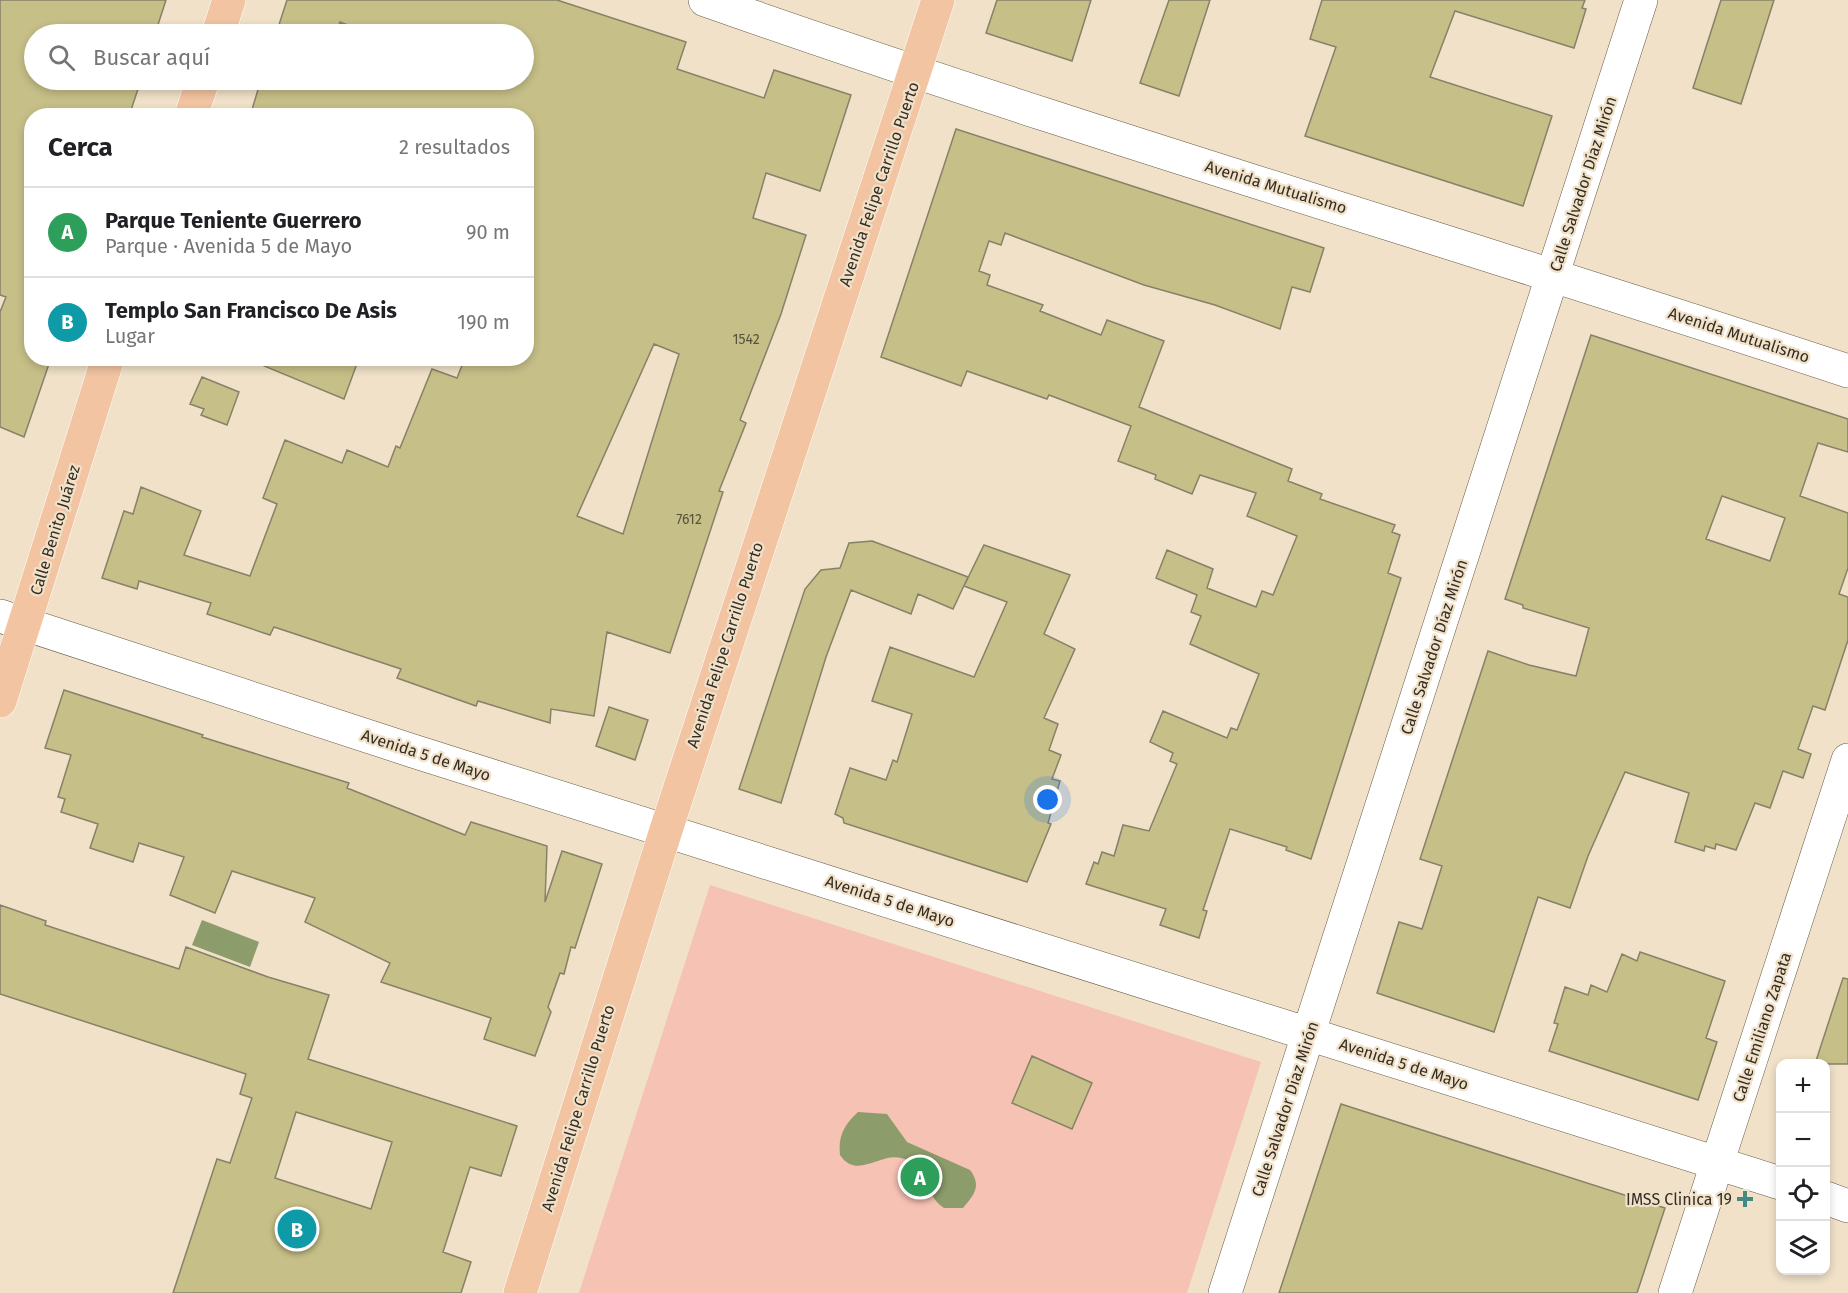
<!DOCTYPE html>
<html lang="es">
<meta charset="utf-8">
<style>
body{margin:0;font-family:"Fira Sans",sans-serif;background:#f6f6f6;color:#202124}
.controls{position:absolute;right:18px;bottom:18px;display:grid;overflow:hidden;border-radius:12px;box-shadow:0 3px 9px #0003}
.controls button{width:54px;height:54px;display:grid;place-items:center;padding:0;border:0;border-bottom:2px solid #e0e0e0;background:#fff;color:#202124;font:30px sans-serif}
.you{position:absolute;left:1048px;top:800px;width:21px;height:21px;margin:-15px;border:4px solid #fff;border-radius:50%;background:#1a73e8;box-shadow:0 0 0 9px #1a73e833}
.badge{display:grid;place-items:center;width:39px;height:39px;border-radius:50%;background:#438a85;color:#fff;font-size:20px;font-weight:700}
.pin{position:absolute;translate:-50% -50%;border:3px solid #fff;box-shadow:0 2px 6px #0006}
.list{margin:0;padding:0;list-style:none}
h2{display:flex;justify-content:space-between;align-items:center;height:78px;margin:0;padding:0 24px;font-size:26px}
h2 small{font-size:20px;font-weight:400;color:#757577}
.list li{display:grid;grid-template-columns:39px 1fr auto;gap:18px;align-items:center;box-sizing:border-box;height:90px;padding:0 24px;border-top:2px solid #e0e0e0}
.list b{display:block;font-size:22px;white-space:nowrap}
.list p{margin:0;font-size:20px;white-space:nowrap;color:#757577}
.list em{font-size:20px;font-style:normal;color:#757577}
.icon{flex:none;width:33px;height:33px;fill:none;stroke:currentColor;stroke-width:2;stroke-linecap:round;stroke-linejoin:round}
.map{position:relative;flex:none;width:1848px;height:1293px;overflow:hidden}
.search{position:absolute;background:#fff;box-shadow:0 3px 9px #0003;left:24px;top:24px;width:510px;height:66px;display:flex;align-items:center;gap:15px;box-sizing:border-box;padding:0 21px;border-radius:33px;color:#757577;font-size:22px}
.panel{position:absolute;background:#fff;box-shadow:0 3px 9px #0003;left:24px;top:108px;width:510px;height:258px;border-radius:24px}
.map>svg:first-child{display:block}
</style>
<div class="map">
<svg width="1848" height="1293" viewBox="0 0 1848 1293">
<rect width="100%" height="100%" fill="#f0e1c8"/>
<!-- green -->
<path fill="#f6c2b4" d="M 710,885 L 1261,1062 L 1187,1293 L 579,1293 Z"/>
<!-- water -->
<path fill="#8c9c6a" d="M 202,920 L 259,942 L 250,967 L 192,945 Z
M 858,1112 L 887,1114 L 907,1142 L 970,1170 C 982,1186 974,1195 963,1208 L 944,1208 C 921,1193 932,1165 901,1158 C 879,1153 857,1180 840,1155 C 838,1136 844,1125 858,1112 Z"/>
<!-- building -->
<path fill="#c6bf88" stroke="#858268" stroke-width="1.5" fill-rule="evenodd" d="M 0,0 L 166,0 L 155,34 L 34,34 L 34,80 L 141,80 L 129,116 L 32,116 L 32,358 L 51,358 L 24,437 L 0,427 L 0,312 L 6,297 L 0,295 Z
M 287,0 L 557,0 L 686,42 L 677,69 L 764,98 L 774,70 L 851,95 L 820,191 L 766,173 L 753,218 L 806,235 L 781,314 L 740,420 L 746,423 L 719,491 L 723,492 L 670,653 L 607,632 L 594,716 L 551,709 L 550,723 L 478,701 L 476,706 L 397,678 L 401,669 L 274,627 L 270,635 L 207,614 L 211,603 L 139,581 L 137,589 L 102,578 L 124,511 L 133,514 L 141,487 L 201,511 L 184,555 L 250,576 L 277,504 L 263,498 L 285,440 L 342,463 L 347,450 L 388,467 L 396,446 L 400,448 L 432,369 L 457,378 L 465,358 L 526,358 L 526,116 L 250,116 L 261,80 L 524,80 L 524,34 L 371,34 L 340,22 L 336,34 L 276,34 ZM 654,344 L 679,354 L 623,534 L 577,516 Z
M 997,0 L 1091,0 L 1072,61 L 986,33 Z
M 1169,0 L 1210,0 L 1179,96 L 1140,83 Z
M 1322,0 L 1585,0 L 1582,8 L 1586,9 L 1574,48 L 1455,11 L 1430,77 L 1552,116 L 1523,206 L 1305,136 L 1336,47 L 1310,39 Z
M 1721,0 L 1774,0 L 1741,104 L 1693,88 Z
M 956,129 L 1324,248 L 1310,292 L 1292,287 L 1280,329 L 1215,305 L 1144,285 L 1005,233 L 1001,245 L 989,241 L 979,271 L 990,275 L 987,285 L 1043,305 L 1040,311 L 1101,335 L 1107,320 L 1164,341 L 1139,407 L 1292,469 L 1288,481 L 1322,494 L 1320,499 L 1395,525 L 1392,532 L 1400,535 L 1388,573 L 1401,578 L 1311,859 L 1286,850 L 1287,847 L 1230,829 L 1203,910 L 1207,911 L 1199,938 L 1160,925 L 1166,909 L 1086,884 L 1094,862 L 1098,864 L 1102,852 L 1114,856 L 1123,825 L 1149,831 L 1177,764 L 1170,761 L 1173,753 L 1150,742 L 1163,711 L 1227,738 L 1231,728 L 1237,730 L 1259,674 L 1190,644 L 1201,616 L 1191,612 L 1197,595 L 1156,578 L 1167,550 L 1213,569 L 1207,588 L 1256,607 L 1262,591 L 1273,595 L 1297,536 L 1247,516 L 1256,493 L 1200,475 L 1192,494 L 1155,479 L 1156,475 L 1118,461 L 1131,426 L 1049,395 L 1047,399 L 967,371 L 961,386 L 881,357 Z
M 1591,335 L 1848,419 L 1848,452 L 1818,443 L 1800,496 L 1848,513 L 1848,568 L 1839,594 L 1848,597 L 1848,640 L 1825,710 L 1813,706 L 1798,749 L 1811,754 L 1803,778 L 1783,771 L 1770,808 L 1755,803 L 1736,850 L 1716,844 L 1715,849 L 1705,846 L 1704,851 L 1675,842 L 1689,793 L 1625,772 L 1588,856 L 1570,908 L 1538,897 L 1494,1032 L 1377,993 L 1399,922 L 1422,929 L 1442,866 L 1420,859 L 1488,651 L 1529,665 L 1576,676 L 1589,628 L 1523,608 L 1523,605 L 1505,599 ZM 1722,496 L 1785,518 L 1770,561 L 1706,539 Z
M 245,358 L 359,358 L 344,399 Z
M 202,377 L 239,392 L 227,425 L 201,415 L 204,409 L 190,404 Z
M 872,541 L 968,577 L 953,609 L 918,594 L 911,614 L 851,590 L 826,657 L 781,803 L 739,789 L 805,589 L 821,570 L 840,568 L 849,543 Z
M 984,545 L 1070,575 L 1044,634 L 1075,649 L 1044,718 L 1058,724 L 1049,750 L 1061,755 L 1052,779 L 1060,781 L 1048,823 L 1051,824 L 1027,882 L 844,823 L 843,818 L 835,814 L 850,768 L 886,780 L 893,760 L 897,762 L 912,714 L 872,701 L 890,647 L 974,677 L 1007,602 L 964,586 Z
M 64,690 L 203,735 L 202,737 L 349,783 L 347,788 L 465,835 L 471,822 L 547,846 L 545,902 L 562,851 L 602,864 L 575,948 L 571,947 L 564,974 L 560,973 L 548,1007 L 551,1012 L 535,1056 L 484,1039 L 491,1018 L 381,982 L 390,963 L 305,922 L 315,898 L 232,871 L 215,913 L 170,895 L 184,857 L 139,843 L 133,862 L 90,848 L 98,824 L 61,812 L 65,799 L 58,797 L 71,755 L 45,748 Z
M 609,707 L 648,720 L 635,760 L 596,746 Z
M 0,905 L 46,921 L 45,925 L 179,969 L 186,947 L 268,977 L 329,995 L 308,1059 L 517,1126 L 501,1176 L 470,1167 L 443,1252 L 471,1262 L 461,1293 L 173,1293 L 217,1159 L 230,1163 L 252,1098 L 240,1094 L 246,1074 L 0,994 ZM 296,1112 L 392,1142 L 371,1209 L 275,1178 Z
M 1640,952 L 1725,981 L 1706,1038 L 1717,1042 L 1698,1100 L 1549,1051 L 1558,1024 L 1554,1023 L 1565,987 L 1588,995 L 1591,985 L 1607,992 L 1622,954 L 1637,961 Z
M 1843,978 L 1848,979 L 1848,1064 L 1815,1064 Z
M 1032,1056 L 1092,1083 L 1072,1129 L 1012,1103 Z
M 1341,1104 L 1665,1208 L 1637,1293 L 1279,1293 Z"/>
<g fill="none" stroke-linecap="round" stroke-linejoin="round">
<defs>
<path id="secondary" d="M 705,0 C 1083,133 1467,245 1848,371
M 0,616 L 413,751 L 1780,1183
M 1826,1198 L 1848,1206
M 1225,1293 L 1641,0
M 1675,1293 L 1848,760"/>
<path id="primary" d="M 218,34 L 229,0
M 191,116 L 203,80
M 0,701 L 108,358
M 520,1293 L 666,830 L 938,0"/>
</defs>
<!-- secondary casing -->
<use href="#secondary" stroke="#675a45" stroke-width="34"/>
<!-- primary casing -->
<use href="#primary" stroke="#fff" stroke-width="34"/>
<!-- secondary -->
<use href="#secondary" stroke="#fff" stroke-width="33"/>
<!-- primary -->
<use href="#primary" stroke="#f2c4a1" stroke-width="33"/>
</g>
<!-- markers -->
<path fill="#438a85" stroke="#f0e1c8" stroke-width="2" d="M1742 1190h6v6h6v6h-6v6h-6v-6h-6v-6h6z"/>
<g text-anchor="middle" dominant-baseline="central" stroke-width="4.5" stroke-linejoin="round" paint-order="stroke">
<!-- number labels -->
<g font-size="14" fill="#58523d">
<text x="746" y="339">1542</text>
<text x="689" y="519">7612</text>
</g>
<!-- street labels -->
<g font-size="16" fill="#332d24" stroke="#f0e1c8">
<text transform="translate(879 184) rotate(-71)">Avenida Felipe Carrillo Puerto</text>
<text transform="translate(1583 184) rotate(-72)">Calle Salvador Díaz Mirón</text>
<text transform="translate(1276 187) rotate(17)">Avenida Mutualismo</text>
<text transform="translate(1739 335) rotate(18)">Avenida Mutualismo</text>
<text transform="translate(55 530) rotate(-73)">Calle Benito Juárez</text>
<text transform="translate(725 645) rotate(-72)">Avenida Felipe Carrillo Puerto</text>
<text transform="translate(1434 647) rotate(-72)">Calle Salvador Díaz Mirón</text>
<text transform="translate(426 755) rotate(18)">Avenida 5 de Mayo</text>
<text transform="translate(890 901) rotate(18)">Avenida 5 de Mayo</text>
<text transform="translate(1762 1027) rotate(-72)">Calle Emiliano Zapata</text>
<text transform="translate(1404 1064) rotate(18)">Avenida 5 de Mayo</text>
<text transform="translate(578 1108) rotate(-73)">Avenida Felipe Carrillo Puerto</text>
<text transform="translate(1285 1109) rotate(-72)">Calle Salvador Díaz Mirón</text>
</g>
<!-- poi labels -->
<g font-size="16" fill="#332d24" stroke="#f0e1c8" text-anchor="end">
<text x="1732" y="1199">IMSS Clinica 19</text>
</g>
</g>
</svg>
<div class="controls">
<button>+</button>
<button>−</button>
<button><svg class="icon" aria-label="locate" viewBox="0 0 24 24"><circle cx="12" cy="12" r="6"/><path d="M12 2v4M12 18v4M2 12h4M18 12h4"/></svg></button>
<button><svg class="icon" aria-label="layers" viewBox="0 0 24 24"><path d="M12 4l9 5-9 5-9-5zM3 14l9 5 9-5"/></svg></button>
</div>
<div class="you"></div>
<div class="pin badge" style="left:920px;top:1177px;background:#2e9e5b">A</div>
<div class="pin badge" style="left:297px;top:1229px;background:#0f9aa8">B</div>
<div class="search"><svg class="icon" aria-label="search" viewBox="0 0 24 24"><circle cx="10" cy="10" r="6"/><path d="M15 15l6 6"/></svg>Buscar aquí</div>
<section class="panel">
<h2>Cerca<small>2 resultados</small></h2>
<ul class="list">
<li><span class="badge" style="background:#2e9e5b">A</span><div><b>Parque Teniente Guerrero</b><p>Parque · Avenida 5 de Mayo</p></div><em>90 m</em></li>
<li><span class="badge" style="background:#0f9aa8">B</span><div><b>Templo San Francisco De Asis</b><p>Lugar</p></div><em>190 m</em></li>
</ul>
</section>
</div>
